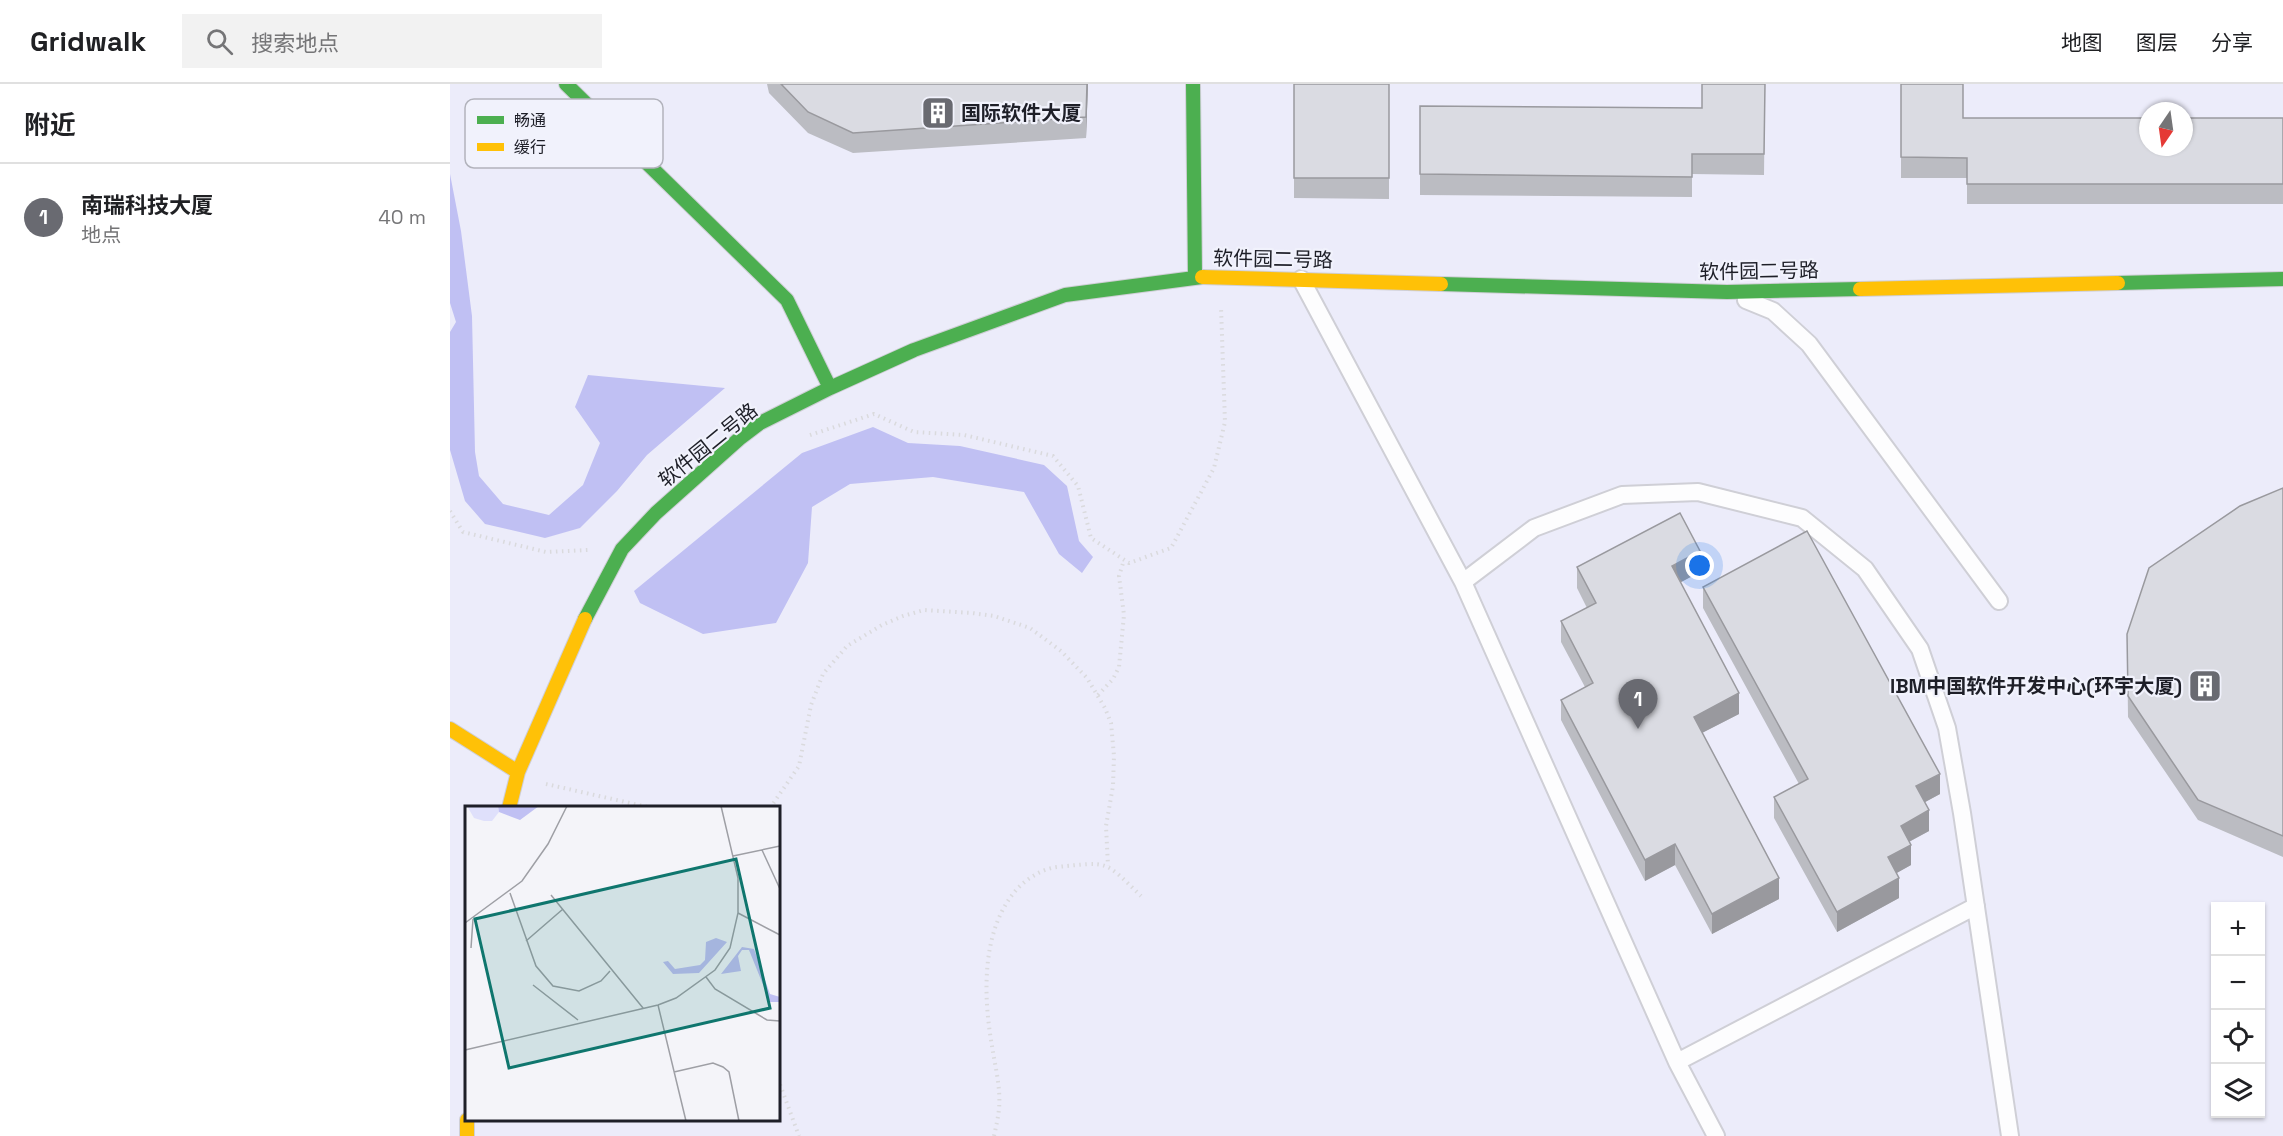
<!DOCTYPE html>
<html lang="zh">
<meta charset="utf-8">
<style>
body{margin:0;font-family:"Space Grotesk","Noto Sans SC",sans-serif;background:#f2f2f2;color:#202124}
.controls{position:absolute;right:18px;bottom:18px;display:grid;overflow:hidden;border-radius:0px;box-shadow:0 2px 4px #0004}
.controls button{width:54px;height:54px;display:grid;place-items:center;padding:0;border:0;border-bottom:2px solid #e0e0e0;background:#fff;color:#202124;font:30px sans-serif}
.compass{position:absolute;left:1689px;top:18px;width:54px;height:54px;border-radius:50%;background:#fff;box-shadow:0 2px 4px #0004;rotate:193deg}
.you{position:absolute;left:1250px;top:482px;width:21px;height:21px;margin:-15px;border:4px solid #fff;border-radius:50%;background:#1a73e8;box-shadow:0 0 0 9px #1a73e833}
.badge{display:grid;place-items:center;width:39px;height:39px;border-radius:50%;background:#696a71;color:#fff;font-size:20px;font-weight:700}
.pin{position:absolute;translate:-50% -50px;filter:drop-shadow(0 2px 3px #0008)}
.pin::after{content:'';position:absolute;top:32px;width:21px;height:18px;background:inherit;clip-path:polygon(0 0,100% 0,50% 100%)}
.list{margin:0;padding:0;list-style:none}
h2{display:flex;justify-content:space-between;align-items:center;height:78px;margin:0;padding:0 24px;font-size:26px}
h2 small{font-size:20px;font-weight:400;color:#757577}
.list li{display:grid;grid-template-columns:39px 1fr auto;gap:18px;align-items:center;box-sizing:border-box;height:108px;padding:0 24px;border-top:2px solid #e0e0e0}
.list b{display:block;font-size:22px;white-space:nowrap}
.list p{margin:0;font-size:20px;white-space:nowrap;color:#757577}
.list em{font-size:20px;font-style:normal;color:#757577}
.icon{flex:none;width:33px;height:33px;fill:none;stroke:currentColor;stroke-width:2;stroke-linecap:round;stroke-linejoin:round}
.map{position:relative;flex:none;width:1833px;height:1052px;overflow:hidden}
header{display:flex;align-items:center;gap:36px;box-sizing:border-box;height:84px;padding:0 30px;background:#fff;border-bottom:2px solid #e0e0e0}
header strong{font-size:28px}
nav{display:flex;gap:33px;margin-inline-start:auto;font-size:21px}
.search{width:420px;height:54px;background:#f2f2f2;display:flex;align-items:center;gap:15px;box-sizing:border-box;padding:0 21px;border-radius:0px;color:#757577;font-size:22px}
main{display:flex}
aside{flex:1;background:#fff}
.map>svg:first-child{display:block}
</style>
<header>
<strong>Gridwalk</strong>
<div class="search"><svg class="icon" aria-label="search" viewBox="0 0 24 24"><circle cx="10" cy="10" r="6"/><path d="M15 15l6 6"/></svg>搜索地点</div>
<nav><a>地图</a><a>图层</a><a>分享</a></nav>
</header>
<main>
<aside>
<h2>附近<small></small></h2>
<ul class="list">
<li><span class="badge">1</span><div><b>南瑞科技大厦</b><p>地点</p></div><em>40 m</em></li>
</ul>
</aside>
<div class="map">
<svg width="1833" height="1052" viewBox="0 0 1833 1052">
<rect width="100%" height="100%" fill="#f4f4f9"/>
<!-- built -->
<path fill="#ececfa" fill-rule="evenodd" d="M 0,0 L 1833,0 L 1833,1052 L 0,1052 ZM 1698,27 L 1734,27 L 1734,63 L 1698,63 ZM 16,724 L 328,724 L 328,1036 L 16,1036 ZM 1766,822 L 1810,822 L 1810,1030 L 1766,1030 Z"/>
<!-- water -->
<path fill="#c0c0f3" d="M 0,90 L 11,147 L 22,232 L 25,368 L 29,392 L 53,420 L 99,431 L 133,401 L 150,359 L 125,323 L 138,291 L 275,304 L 197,371 L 167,407 L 130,444 L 95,454 L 35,440 L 15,417 L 0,366 L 0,248 L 6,238 L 0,219 Z
M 423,343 L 458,359 L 510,362 L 594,381 L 617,402 L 629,457 L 643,473 L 632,489 L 609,470 L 574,408 L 483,393 L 400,400 L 362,423 L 358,479 L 326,539 L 253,550 L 190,519 L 184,507 L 352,369 Z"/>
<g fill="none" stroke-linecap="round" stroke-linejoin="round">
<defs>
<path id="lane" d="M 851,195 L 1013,498 L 1227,978 L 1266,1052
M 1296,216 L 1323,227 L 1359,260 L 1549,517
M 1013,498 L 1084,444 L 1172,411 L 1248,408 L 1352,434 L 1415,485 L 1470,565 L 1497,644 L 1512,729 L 1560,1052
M 1227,978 L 1526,822"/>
<path id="fast" d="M 116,0 L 337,216 L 380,304
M 743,0 L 745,193
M 1668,199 L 1833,195
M 991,200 L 1277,208 L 1410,205
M 135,535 L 172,465 L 206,429 L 289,355 L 310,339 L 380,304 L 464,266 L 615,211 L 752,193"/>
<path id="slow" d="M 752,193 L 991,200
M 1410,205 L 1668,199
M 0,645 L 68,688
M 59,724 L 68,688 L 135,535
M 17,1036 L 17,1052"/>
</defs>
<!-- lane casing -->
<use href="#lane" stroke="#cfcfd6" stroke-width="20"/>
<!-- fast casing -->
<use href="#fast" stroke="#cfcfd6" stroke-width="16"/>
<!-- slow casing -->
<use href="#slow" stroke="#cfcfd6" stroke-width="16"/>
<!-- path -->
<path stroke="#dadadd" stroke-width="4" stroke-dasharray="1.5 4.5" stroke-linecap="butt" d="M 360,351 L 424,330 L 464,348 L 514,351 L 603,372 L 628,402 L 641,454 L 679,479 L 721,464 L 764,384 L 775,338 L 771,223
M 0,427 L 13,448 L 96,468 L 138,466
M 648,611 L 663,595 L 669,583 L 674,531 L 669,492 L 674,476
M 96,700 L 202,724
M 320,724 L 349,682 L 361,621 L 373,590 L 397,562 L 432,541 L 453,532 L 474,526 L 522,529 L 544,532 L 580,544 L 611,567 L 637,594 L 655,624 L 661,639 L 664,672 L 663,702 L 656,742 L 658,782
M 328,798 L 328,832
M 328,995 L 349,1052
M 544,1052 C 546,1043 548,1034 549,1025 C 551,1004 545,982 542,962 C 533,911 531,844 568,804 C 578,794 592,785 607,783 C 659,778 653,775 691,812"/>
<!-- lane -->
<use href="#lane" stroke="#fdfdfe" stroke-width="16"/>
<!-- fast -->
<use href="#fast" stroke="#4caf50" stroke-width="14"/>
<!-- slow -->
<use href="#slow" stroke="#ffc107" stroke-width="14"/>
</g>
<!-- wall -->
<path fill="#bbbcc2" d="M 317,0 L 638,0 L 636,54 L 403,69 L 358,49 L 319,9 Z
M 844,0 L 939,0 L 939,115 L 844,114 Z
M 1315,0 L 1314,91 L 1242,90 L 1242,113 L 970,111 L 970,22 L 1252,24 Z
M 1451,0 L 1513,34 L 1833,34 L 1833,120 L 1517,120 L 1517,94 L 1451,94 Z
M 1833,404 L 1833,773 L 1748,736 L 1678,633 L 1677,550 Z
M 1127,483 L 1250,488 L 1230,498 L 1289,630 L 1252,649 L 1329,815 L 1262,850 L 1225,781 L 1195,797 L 1111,636 L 1111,616 L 1135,603 L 1111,558 L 1111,537 L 1137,524 L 1127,504 Z
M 1253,503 L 1490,710 L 1475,718 L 1479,747 L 1459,758 L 1461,781 L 1446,789 L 1449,814 L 1387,848 L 1324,734 L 1324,713 L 1349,700 L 1253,524 Z"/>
<!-- shaded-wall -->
<path fill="#99999e" d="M 637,0 L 638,0 L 636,54 L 636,33 Z
M 1250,467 L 1250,488 L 1222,503 L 1222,482 Z
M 1289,609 L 1289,630 L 1244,653 L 1244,633 Z
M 1490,690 L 1490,710 L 1466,723 L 1466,702 Z
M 1479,726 L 1479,747 L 1451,762 L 1451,742 Z
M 1225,760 L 1225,781 L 1195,797 L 1195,776 Z
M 1461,761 L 1461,781 L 1438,794 L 1438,773 Z
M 1329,794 L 1329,815 L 1262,850 L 1262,830 Z
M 1449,794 L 1449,814 L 1387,848 L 1387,828 Z"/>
<!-- building -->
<path fill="#dadbe2" stroke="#99999e" stroke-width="1.5" d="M 331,0 L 637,0 L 636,33 L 403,49 L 358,28 Z
M 844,0 L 939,0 L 939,94 L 844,94 Z
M 1252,0 L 1315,0 L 1314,70 L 1242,70 L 1242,93 L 970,90 L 970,22 L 1252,24 Z
M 1451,0 L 1513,0 L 1513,34 L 1698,34 L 1698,63 L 1734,63 L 1734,34 L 1833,34 L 1833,100 L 1517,100 L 1517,74 L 1451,73 Z
M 1833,404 L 1833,752 L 1748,716 L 1678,612 L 1677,550 L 1699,484 L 1790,422 Z
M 1230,429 L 1250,467 L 1222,482 L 1289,609 L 1244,633 L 1329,794 L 1262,830 L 1225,760 L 1195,776 L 1111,616 L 1143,599 L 1111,537 L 1146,519 L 1127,483 Z
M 1357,447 L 1490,690 L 1466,702 L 1479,726 L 1451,742 L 1461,761 L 1438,773 L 1449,794 L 1387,828 L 1324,713 L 1358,695 L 1253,503 Z"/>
<!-- icons -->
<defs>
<symbol id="building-square" viewBox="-11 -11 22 22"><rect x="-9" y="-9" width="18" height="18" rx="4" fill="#696a71" stroke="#f1f2fc"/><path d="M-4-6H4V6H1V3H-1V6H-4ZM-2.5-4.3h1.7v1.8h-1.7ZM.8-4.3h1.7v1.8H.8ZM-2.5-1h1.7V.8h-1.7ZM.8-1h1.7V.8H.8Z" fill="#fff"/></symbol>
</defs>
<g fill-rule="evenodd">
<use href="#building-square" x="469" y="10" width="38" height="38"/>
<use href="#building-square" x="1736" y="583" width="38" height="38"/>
</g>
<g text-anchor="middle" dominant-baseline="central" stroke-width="4.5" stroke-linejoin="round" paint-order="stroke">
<!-- poi labels -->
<g font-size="20" font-weight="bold" fill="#1e1f28" stroke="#f1f2fc" text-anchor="start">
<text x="511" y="29">国际软件大厦</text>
<text x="1732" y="602" text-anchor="end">IBM中国软件开发中心(环宇大厦)</text>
</g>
<!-- street labels -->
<g font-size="20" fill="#1e1f28" stroke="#f1f2fc">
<text transform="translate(823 175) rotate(1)">软件园二号路</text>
<text transform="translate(1309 187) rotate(-1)">软件园二号路</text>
<text transform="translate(258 361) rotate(-39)">软件园二号路</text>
</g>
</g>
<!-- overview -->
<g transform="translate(15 722)">
<rect width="315" height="315" fill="#f4f4f9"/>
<path d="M 2,0 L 33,0 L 34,6 L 27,15 L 19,15 L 9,12 Z" fill="#dfe0fb"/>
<path d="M 33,0 L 74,0 L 55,14 L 34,6 ZM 251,132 L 262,136 L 234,167 L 208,168 L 198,156 L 203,155 L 210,163 L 235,159 L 240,154 L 241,136 ZM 277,141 L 289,143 L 305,188 L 315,191 L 315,196 L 305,196 L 284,144 L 277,144 L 273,150 L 276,165 L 256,168 Z" fill="#c0c0f3"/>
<path fill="none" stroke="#9e9fa5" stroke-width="1.5" d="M 297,44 L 315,83M 268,50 L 315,40M 45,87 L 71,160 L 88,180 L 114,185 L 136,175 L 145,165M 86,89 L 178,202M 273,107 L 315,129M 0,117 L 57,75 L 83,38 L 102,0M 61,135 L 98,103M 6,142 L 8,113M 241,171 L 250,183 L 302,214 L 315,215M 68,179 L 113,214M 193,199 L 221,315M 0,244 L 193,199 L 211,192 L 250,164 L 265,142 L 273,107 L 273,72 L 256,0M 209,266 L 248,257 L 258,261 L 264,266 L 274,315"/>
<path fill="#0f766e" fill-opacity="0.15" stroke="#0f766e" stroke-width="3" d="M 271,53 L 305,202 L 44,262 L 10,113 Z"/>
<rect width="315" height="315" fill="none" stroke="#1e1f28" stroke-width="3"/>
</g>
<!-- legend -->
<rect x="15" y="15" width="198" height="69" rx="9" fill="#f1f2fc" stroke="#b2b3bc" stroke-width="1.5"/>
<rect x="27" y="32" width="27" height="8" fill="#4caf50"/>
<rect x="27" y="59" width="27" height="8" fill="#ffc107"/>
<g font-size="16" fill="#1e1f28">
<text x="64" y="42">畅通</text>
<text x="64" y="69">缓行</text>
</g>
</svg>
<div class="controls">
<button>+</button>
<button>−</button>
<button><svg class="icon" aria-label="locate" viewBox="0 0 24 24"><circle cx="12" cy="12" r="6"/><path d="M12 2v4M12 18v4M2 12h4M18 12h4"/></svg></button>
<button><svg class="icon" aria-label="layers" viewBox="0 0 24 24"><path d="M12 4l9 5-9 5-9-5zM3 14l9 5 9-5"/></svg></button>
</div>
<svg class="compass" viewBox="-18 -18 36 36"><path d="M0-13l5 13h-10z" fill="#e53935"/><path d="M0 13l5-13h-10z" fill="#757577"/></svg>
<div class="you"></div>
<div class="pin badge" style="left:1188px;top:645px">1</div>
</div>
</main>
